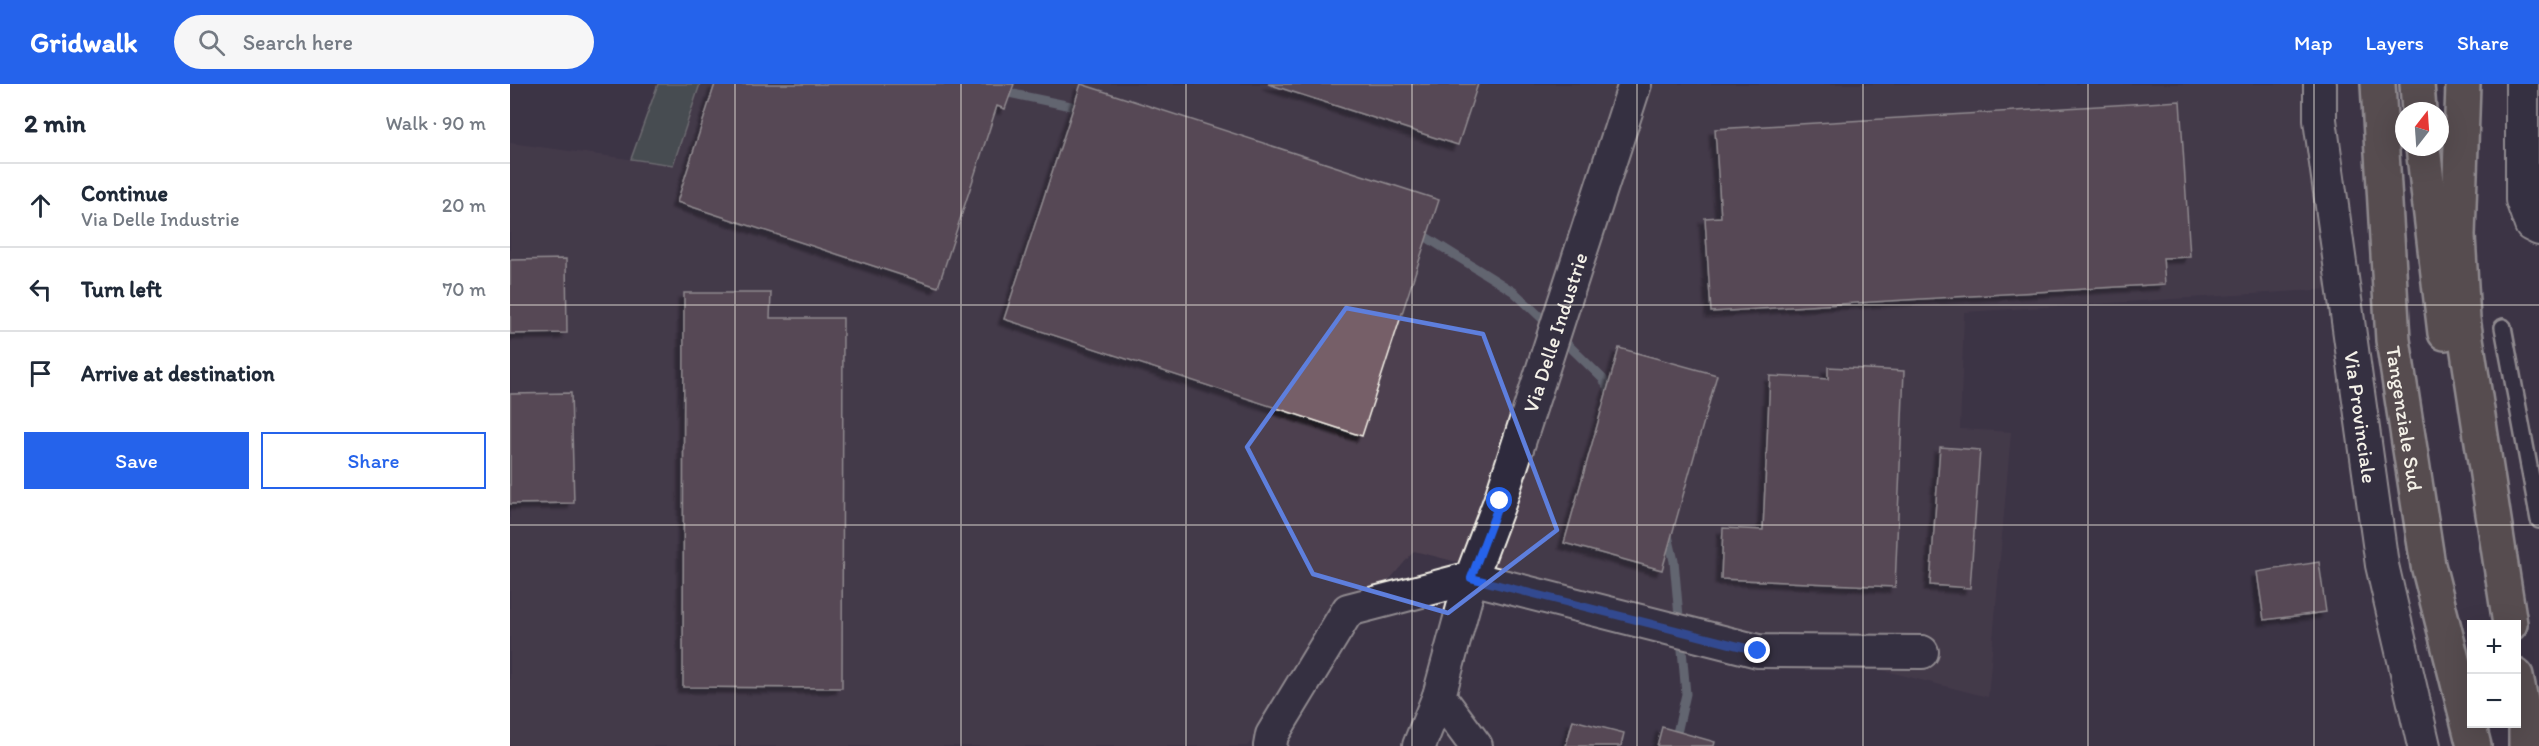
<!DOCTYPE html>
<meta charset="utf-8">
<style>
body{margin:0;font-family:Itim,sans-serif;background:#f6f6f7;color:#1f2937}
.controls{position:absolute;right:18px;bottom:18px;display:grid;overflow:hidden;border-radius:0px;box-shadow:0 6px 24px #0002}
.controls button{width:54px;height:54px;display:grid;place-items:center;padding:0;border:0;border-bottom:2px solid #e0e1e3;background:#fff;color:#1f2937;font:30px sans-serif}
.compass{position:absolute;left:1885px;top:18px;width:54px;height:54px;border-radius:50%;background:#fff;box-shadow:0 6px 24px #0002;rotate:17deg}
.stop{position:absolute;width:18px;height:18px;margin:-14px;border:4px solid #2563eb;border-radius:50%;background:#fff}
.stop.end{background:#2563eb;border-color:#fff;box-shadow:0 2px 6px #0008}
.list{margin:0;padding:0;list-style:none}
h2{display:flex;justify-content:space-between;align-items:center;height:78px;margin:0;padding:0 24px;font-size:26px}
h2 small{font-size:20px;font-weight:400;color:#747a83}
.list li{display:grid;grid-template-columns:39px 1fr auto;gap:18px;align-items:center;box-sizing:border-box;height:84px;padding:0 24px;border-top:2px solid #e0e1e3}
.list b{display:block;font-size:22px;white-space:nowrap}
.list p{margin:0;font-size:20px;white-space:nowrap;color:#747a83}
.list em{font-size:20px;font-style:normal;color:#747a83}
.actions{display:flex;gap:12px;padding:18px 24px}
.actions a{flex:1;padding:14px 0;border:2px solid #2563eb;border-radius:0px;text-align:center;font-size:21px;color:#2563eb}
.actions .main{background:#2563eb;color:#fff}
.icon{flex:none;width:33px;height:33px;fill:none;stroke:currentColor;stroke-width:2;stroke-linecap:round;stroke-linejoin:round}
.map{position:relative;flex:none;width:2029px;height:662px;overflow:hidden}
header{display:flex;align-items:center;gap:36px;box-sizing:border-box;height:84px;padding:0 30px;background:#2563eb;color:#fff}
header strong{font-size:28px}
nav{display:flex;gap:33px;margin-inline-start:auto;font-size:21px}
.search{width:420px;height:54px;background:#f6f6f7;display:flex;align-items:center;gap:15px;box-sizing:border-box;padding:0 21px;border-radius:33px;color:#747a83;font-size:22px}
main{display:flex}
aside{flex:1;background:#fff}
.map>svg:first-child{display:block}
</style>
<header>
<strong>Gridwalk</strong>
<div class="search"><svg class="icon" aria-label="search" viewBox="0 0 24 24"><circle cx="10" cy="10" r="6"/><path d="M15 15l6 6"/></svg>Search here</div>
<nav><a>Map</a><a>Layers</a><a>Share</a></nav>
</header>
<main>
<aside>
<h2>2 min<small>Walk · 90 m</small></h2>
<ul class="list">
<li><svg class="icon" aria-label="ahead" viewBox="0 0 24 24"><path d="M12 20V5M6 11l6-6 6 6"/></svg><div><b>Continue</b><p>Via Delle Industrie</p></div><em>20 m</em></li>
<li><svg class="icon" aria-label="left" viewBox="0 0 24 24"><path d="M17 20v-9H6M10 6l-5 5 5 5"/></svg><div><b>Turn left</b></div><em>70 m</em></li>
<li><svg class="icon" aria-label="arrive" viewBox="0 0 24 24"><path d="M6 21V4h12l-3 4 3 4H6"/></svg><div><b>Arrive at destination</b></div></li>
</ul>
<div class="actions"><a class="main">Save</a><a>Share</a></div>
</aside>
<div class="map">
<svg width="2029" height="662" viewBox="0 0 2029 662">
<defs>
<filter id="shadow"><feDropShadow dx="-5.5" dy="5.5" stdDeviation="1.5" flood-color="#0009"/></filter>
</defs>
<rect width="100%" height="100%" fill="#3d3446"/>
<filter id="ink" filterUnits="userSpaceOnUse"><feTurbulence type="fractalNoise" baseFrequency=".0167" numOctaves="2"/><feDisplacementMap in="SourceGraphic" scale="12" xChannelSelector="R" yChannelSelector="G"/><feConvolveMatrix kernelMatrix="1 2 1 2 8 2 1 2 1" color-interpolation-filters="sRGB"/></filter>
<g filter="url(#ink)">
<!-- built -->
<path fill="#4e4150" d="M 190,0 L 1797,0 L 1821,205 L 1454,228 L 1450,345 L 1501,348 L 1478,613 L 904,467 L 737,662 L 0,662 L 0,59 L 163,81 Z"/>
<!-- green -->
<path fill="#566860" stroke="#a5aca4" stroke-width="1.5" d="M 148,0 L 190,0 L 163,81 L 121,75 Z"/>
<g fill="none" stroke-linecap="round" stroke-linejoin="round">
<!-- stream -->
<path stroke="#909fa4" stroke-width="9" d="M 489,7 L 575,25
M 908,148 L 1004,208 L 1040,242
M 1049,252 L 1093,295 L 1103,314
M 1157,447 L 1164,477 L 1176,610 L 1164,662"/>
</g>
<!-- building -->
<path fill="#765e68" stroke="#f4f1e8" stroke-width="1.5" filter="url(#shadow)" d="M 205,0 L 504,0 L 495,25 L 487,22 L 428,203 L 167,118 Z
M 571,0 L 929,116 L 852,352 L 494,235 Z
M 758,0 L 968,0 L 948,61 Z
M 1670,17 L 1680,173 L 1653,174 L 1655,200 L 1201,228 L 1195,134 L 1211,133 L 1205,45 Z
M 56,175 L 57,249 L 0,250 L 0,176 Z
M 174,209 L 261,209 L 260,234 L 333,234 L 332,604 L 173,603 Z
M 1109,264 L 1207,291 L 1152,486 L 1054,459 Z
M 1318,283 L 1394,287 L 1385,503 L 1211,495 L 1213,444 L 1253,446 L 1260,292 L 1318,295 Z
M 61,309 L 64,419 L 0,420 L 0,310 Z
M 1430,363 L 1470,366 L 1460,504 L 1420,501 Z
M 1809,478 L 1816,528 L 1754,536 L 1747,488 Z
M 1063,636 L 1114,649 L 1111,662 L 1056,662 Z
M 1152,643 L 1205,658 L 1204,662 L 1147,662 Z"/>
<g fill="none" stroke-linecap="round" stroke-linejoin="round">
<defs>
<path id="lane" d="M 1993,243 L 2029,436"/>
<g id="street">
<path id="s1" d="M 1810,0 L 1810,36 L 1872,481 L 1914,662"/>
<path d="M 2012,0 L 2012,116 L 2021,141 L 2029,145"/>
<path d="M 760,662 L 762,651 L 838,526 L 961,494 L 1248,567 L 1412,568"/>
<path d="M 909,662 L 929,612"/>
<path id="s2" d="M 966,662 L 929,612 L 961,494 L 990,417 L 1125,0"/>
</g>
<g id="highway">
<path id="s3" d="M 1868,0 L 1883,256 L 1918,481 L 1964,662"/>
<path d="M 1907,0 L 1909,27"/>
<path d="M 1953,0 L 1948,152 L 1953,235 L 2000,540"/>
<path d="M 1913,63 L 1935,249"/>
<path d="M 2006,592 L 2016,641 L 2016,662"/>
</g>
</defs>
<!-- lane casing -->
<use href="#lane" stroke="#f4f1e8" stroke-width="20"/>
<!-- street casing -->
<use href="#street" stroke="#f4f1e8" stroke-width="36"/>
<!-- highway casing -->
<use href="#highway" stroke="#f4f1e8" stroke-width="38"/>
<!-- lane -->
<use href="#lane" stroke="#2f2a3d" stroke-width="15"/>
<!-- street -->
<use href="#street" stroke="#2f2a3d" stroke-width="32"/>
<!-- highway -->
<use href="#highway" stroke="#76695c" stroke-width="33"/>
</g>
</g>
<g fill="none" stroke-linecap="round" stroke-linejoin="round" filter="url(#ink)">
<!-- route -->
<path stroke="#2563eb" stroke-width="8" d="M 990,417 L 961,494 L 1248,567"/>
</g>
<!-- marked area -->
<path d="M0 0H2029V662H0ZM 836,224 L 973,250 L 1047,446 L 938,529 L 803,490 L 737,363 Z" fill="#3d3446" fill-opacity=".55" fill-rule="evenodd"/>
<path fill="none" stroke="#5e7fdd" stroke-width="4.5" stroke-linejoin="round" d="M 836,224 L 973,250 L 1047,446 L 938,529 L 803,490 L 737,363 Z"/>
<!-- grid -->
<path fill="none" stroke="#f4f1e8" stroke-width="1.5" stroke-opacity="0.55" d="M 225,0 L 225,662M 451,0 L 451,662M 676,0 L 676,662M 902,0 L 902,662M 1127,0 L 1127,662M 1353,0 L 1353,662M 1578,0 L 1578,662M 1804,0 L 1804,662M 0,221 L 2029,221M 0,441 L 2029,441"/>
<g text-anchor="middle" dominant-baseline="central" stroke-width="5" stroke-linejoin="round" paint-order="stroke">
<!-- street labels -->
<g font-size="21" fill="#f4f1e8" stroke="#2f2a3d">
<text stroke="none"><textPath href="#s2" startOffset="444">Via Delle Industrie</textPath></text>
<text stroke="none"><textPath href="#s1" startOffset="336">Via Provinciale</textPath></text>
<text stroke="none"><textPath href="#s3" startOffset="336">Tangenziale Sud</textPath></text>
</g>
</g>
</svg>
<div class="controls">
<button>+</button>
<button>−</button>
</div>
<svg class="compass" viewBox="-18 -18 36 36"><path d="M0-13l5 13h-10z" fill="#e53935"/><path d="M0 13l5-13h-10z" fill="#747a83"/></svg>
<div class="stop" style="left:990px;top:417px"></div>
<div class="stop end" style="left:1248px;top:567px"></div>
</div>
</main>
